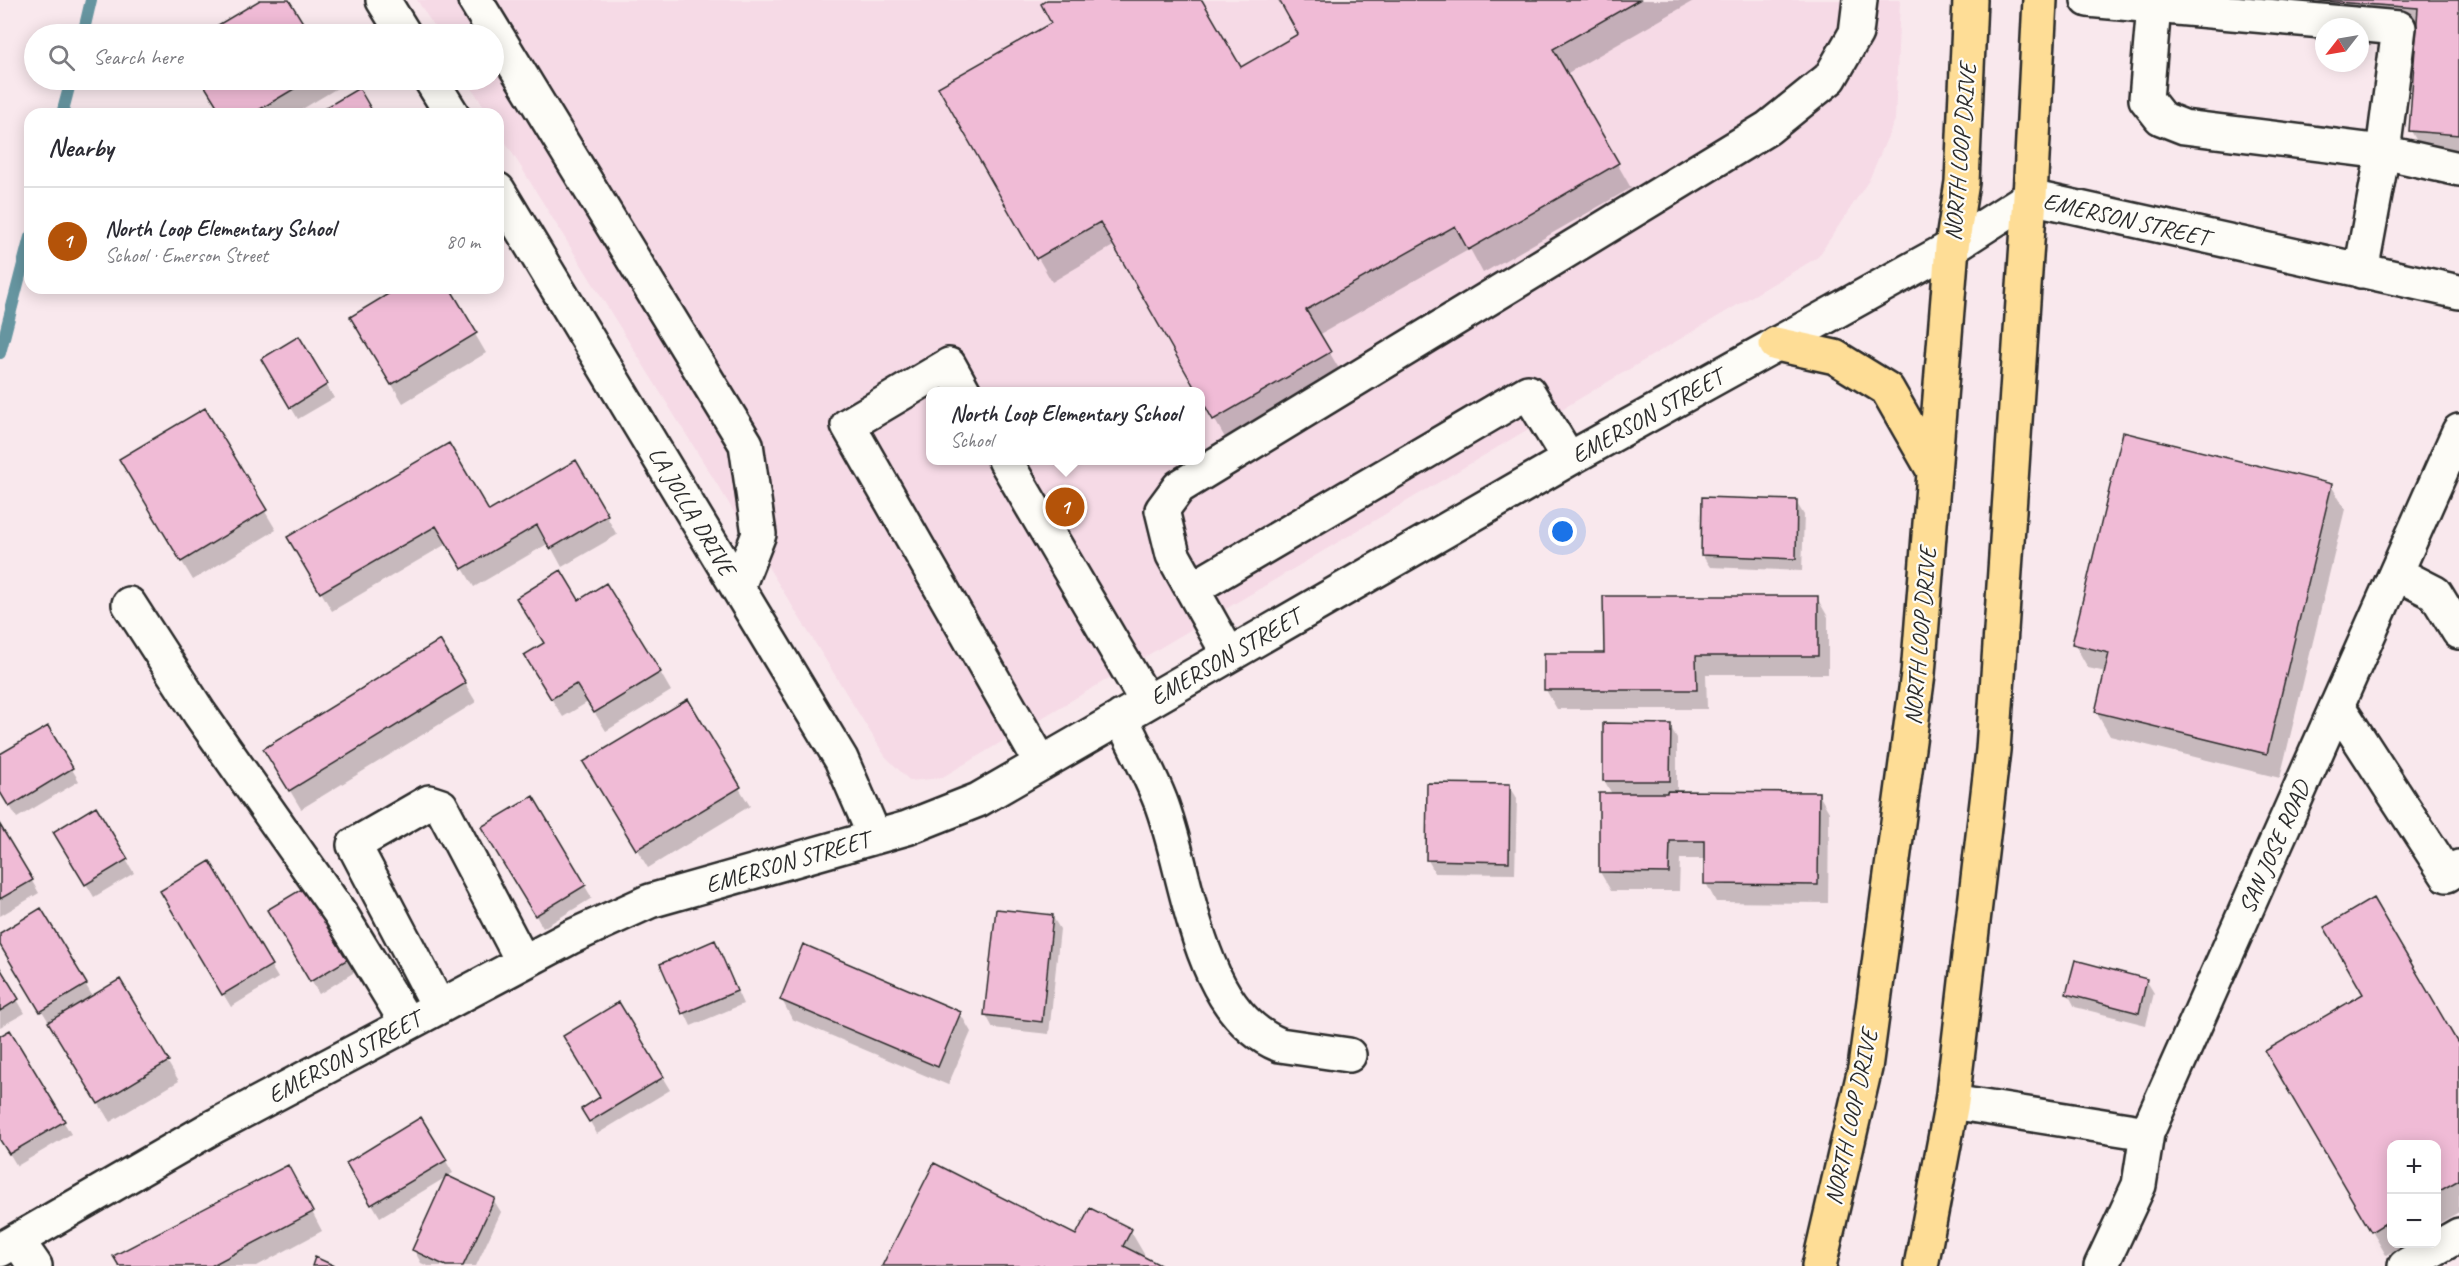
<!DOCTYPE html>
<meta charset="utf-8">
<style>
body{margin:0;font-family:Caveat,sans-serif;background:#f2f2f3;color:#2b2b33}
.controls{position:absolute;right:18px;bottom:18px;display:grid;overflow:hidden;border-radius:12px;box-shadow:0 3px 15px #0003}
.controls button{width:54px;height:54px;display:grid;place-items:center;padding:0;border:0;border-bottom:2px solid #e1e1e2;background:#fff;color:#2b2b33;font:30px sans-serif}
.compass{position:absolute;left:2315px;top:18px;width:54px;height:54px;border-radius:50%;background:#fff;box-shadow:0 3px 15px #0003;rotate:239deg}
.you{position:absolute;left:1563px;top:532px;width:21px;height:21px;margin:-15px;border:4px solid #fff;border-radius:50%;background:#1a73e8;box-shadow:0 0 0 9px #1a73e833}
.badge{display:grid;place-items:center;width:39px;height:39px;border-radius:50%;background:#b45309;color:#fff;font-size:20px;font-weight:700}
.pin{position:absolute;translate:-50% -50%;border:3px solid #fff;box-shadow:0 2px 6px #0006}
.popup{position:absolute;left:926px;top:387px;width:279px;height:78px;box-sizing:border-box;display:grid;place-content:center;border-radius:12px;background:#fff;filter:drop-shadow(0 2px 4px #0005);font-size:20px;white-space:nowrap;color:#7c7c81}
.popup b{font-size:22px;color:#2b2b33}
.popup::after{content:'';position:absolute;left:50%;top:100%;margin-left:-12px;border:12px solid transparent;border-top-color:#fff}
.list{margin:0;padding:0;list-style:none}
h2{display:flex;justify-content:space-between;align-items:center;height:78px;margin:0;padding:0 24px;font-size:26px}
h2 small{font-size:20px;font-weight:400;color:#7c7c81}
.list li{display:grid;grid-template-columns:39px 1fr auto;gap:18px;align-items:center;box-sizing:border-box;height:108px;padding:0 24px;border-top:2px solid #e1e1e2}
.list b{display:block;font-size:22px;white-space:nowrap}
.list p{margin:0;font-size:20px;white-space:nowrap;color:#7c7c81}
.list em{font-size:20px;font-style:normal;color:#7c7c81}
.icon{flex:none;width:33px;height:33px;fill:none;stroke:currentColor;stroke-width:2;stroke-linecap:round;stroke-linejoin:round}
.map{position:relative;flex:none;width:2459px;height:1266px;overflow:hidden}
.search{position:absolute;background:#fff;box-shadow:0 3px 15px #0003;left:24px;top:24px;width:480px;height:66px;display:flex;align-items:center;gap:15px;box-sizing:border-box;padding:0 21px;border-radius:33px;color:#7c7c81;font-size:22px}
.panel{position:absolute;background:#fff;box-shadow:0 3px 15px #0003;left:24px;top:108px;width:480px;height:186px;border-radius:18px}
.map>svg:first-child{display:block}
</style>
<div class="map">
<svg width="2459" height="1266" viewBox="0 0 2459 1266">
<rect width="100%" height="100%" fill="#f9e8ed"/>
<filter id="ink" filterUnits="userSpaceOnUse"><feTurbulence type="fractalNoise" baseFrequency=".0167" numOctaves="2"/><feDisplacementMap in="SourceGraphic" scale="12" xChannelSelector="R" yChannelSelector="G"/><feConvolveMatrix kernelMatrix="1 2 1 2 8 2 1 2 1" color-interpolation-filters="sRGB"/></filter>
<g filter="url(#ink)">
<!-- built -->
<path fill="#f6dae6" fill-rule="evenodd" d="M 417,0 L 1900,0 L 1895,120 L 1869,180 L 1818,257 L 941,778 L 910,781 L 885,756 L 498,130 L 498,114 L 488,114 L 467,80 L 494,80 L 494,34 L 439,34 ZM 930,392 L 1200,392 L 1200,460 L 930,460 Z"/>
<!-- shadow -->
<path fill="#0003" d="M 263,0 L 288,0 L 308,34 L 206,34 Z
M 1050,0 L 1200,0 L 1240,69 L 1300,35 L 1281,0 L 1695,0 L 1566,74 L 1631,188 L 1483,273 L 1470,249 L 1319,335 L 1344,377 L 1228,443 L 1115,245 L 1052,282 L 940,88 L 1053,23 Z
M 2175,0 L 2459,0 L 2459,158 L 2425,155 L 2411,131 L 2418,31 L 2183,14 Z
M 203,80 L 335,80 L 339,87 L 294,114 L 223,114 Z
M 400,288 L 448,288 L 486,353 L 403,403 L 352,317 Z
M 299,338 L 334,398 L 298,419 L 263,360 Z
M 205,410 L 276,530 L 193,580 L 132,479 Z
M 576,462 L 617,535 L 562,567 L 549,543 L 474,587 L 448,543 L 332,611 L 289,537 L 489,513 Z
M 2331,485 L 2345,509 L 2280,778 L 2110,736 L 2096,712 L 2106,672 L 2088,668 L 2074,643 Z
M 1796,502 L 1804,515 L 1802,571 L 1710,567 L 1702,555 Z
M 1817,598 L 1828,617 L 1828,674 L 1706,674 L 1707,709 L 1557,709 L 1546,690 L 1605,655 Z
M 579,602 L 660,672 L 671,691 L 606,731 L 588,702 L 563,717 L 536,675 L 545,643 Z
M 440,642 L 476,702 L 301,809 L 265,749 Z
M 1670,726 L 1677,738 L 1677,792 L 1818,793 L 1829,812 L 1828,903 L 1716,902 L 1706,883 L 1705,859 L 1680,859 L 1679,891 L 1611,891 L 1600,872 L 1612,794 L 1604,780 Z
M 47,728 L 79,781 L 17,818 L 0,789 L 0,756 Z
M 596,781 L 739,788 L 750,806 L 648,868 Z
M 1509,785 L 1517,798 L 1515,874 L 1435,873 L 1428,860 Z
M 532,798 L 592,898 L 543,928 L 483,827 Z
M 95,808 L 134,873 L 94,897 L 55,832 Z
M 0,828 L 39,893 L 0,916 Z
M 209,863 L 278,978 L 231,1007 L 162,892 Z
M 311,885 L 361,968 L 319,994 L 269,910 Z
M 41,910 L 93,997 L 119,981 L 179,1081 L 110,1122 L 0,942 L 0,934 Z
M 1052,916 L 1060,929 L 1049,1034 L 993,1028 L 986,1015 Z
M 715,942 L 743,1004 L 691,1026 L 662,965 Z
M 0,971 L 25,1013 L 0,1027 Z
M 2146,980 L 2154,993 L 2146,1025 L 2075,1007 L 2068,994 Z
M 782,1000 L 960,1013 L 971,1032 L 948,1085 L 792,1019 Z
M 618,1004 L 670,1090 L 597,1134 L 583,1109 L 602,1098 Z
M 9,1032 L 71,1134 L 17,1166 L 0,1138 L 0,1037 Z
M 2459,1048 L 2459,1212 L 2436,1225 L 2436,1144 L 2392,1144 L 2392,1244 L 2405,1244 L 2386,1255 L 2267,1051 Z
M 421,1119 L 453,1173 L 380,1217 L 348,1163 Z
M 298,1185 L 322,1231 L 257,1266 L 120,1266 Z
M 493,1199 L 501,1212 L 476,1266 L 428,1266 L 421,1263 L 414,1250 Z
M 1130,1230 L 1144,1254 L 1143,1258 L 1159,1266 L 884,1266 Z"/>
<g fill="none" stroke-linecap="round" stroke-linejoin="round">
<!-- stream -->
<path stroke="#6695a0" stroke-width="12" d="M 83,34 L 91,0
M 62,114 L 71,80
M 0,353 L 30,237"/>
</g>
<!-- building -->
<path fill="#f0bbd6" stroke="#2b2b2b" stroke-width="1.5" d="M 260,0 L 289,0 L 310,34 L 203,34 Z
M 1047,0 L 1202,0 L 1241,67 L 1298,34 L 1279,0 L 1639,0 L 1553,49 L 1619,163 L 1468,250 L 1455,226 L 1306,310 L 1331,352 L 1213,420 L 1200,397 L 1200,392 L 1197,392 L 1100,222 L 1036,259 L 938,87 L 1051,23 L 1041,4 Z
M 2308,0 L 2459,0 L 2459,135 L 2409,131 L 2418,8 Z
M 201,80 L 309,80 L 252,114 L 222,114 Z
M 359,88 L 374,114 L 315,114 Z
M 398,288 L 450,288 L 477,333 L 391,385 L 350,317 Z
M 299,336 L 328,384 L 290,408 L 261,359 Z
M 205,408 L 267,510 L 181,562 L 119,459 Z
M 2123,432 L 2332,484 L 2267,754 L 2095,712 L 2109,653 L 2072,644 Z
M 449,443 L 489,511 L 576,460 L 608,515 L 550,549 L 537,525 L 462,569 L 436,526 L 320,593 L 287,537 Z
M 1702,497 L 1797,500 L 1796,559 L 1701,555 Z
M 561,570 L 579,600 L 606,583 L 661,672 L 594,713 L 576,684 L 551,699 L 524,655 L 544,643 L 516,598 Z
M 1603,596 L 1818,596 L 1818,656 L 1696,656 L 1697,690 L 1544,690 L 1544,653 L 1604,653 Z
M 440,640 L 466,683 L 289,791 L 263,749 Z
M 688,699 L 741,787 L 636,850 L 583,762 Z
M 1603,723 L 1671,724 L 1670,781 L 1603,781 Z
M 48,726 L 73,768 L 9,807 L 0,792 L 0,754 Z
M 1427,783 L 1510,784 L 1509,862 L 1426,860 Z
M 1667,791 L 1819,792 L 1818,885 L 1704,884 L 1704,841 L 1670,841 L 1669,873 L 1599,872 L 1599,793 L 1667,793 Z
M 533,796 L 586,885 L 535,916 L 481,827 Z
M 96,806 L 128,859 L 85,885 L 53,832 Z
M 0,825 L 33,880 L 0,899 Z
M 210,861 L 272,965 L 222,995 L 160,891 Z
M 312,883 L 355,955 L 310,982 L 267,910 Z
M 2373,898 L 2459,1045 L 2459,1180 L 2436,1193 L 2436,1144 L 2392,1144 L 2392,1219 L 2371,1232 L 2265,1051 L 2363,994 L 2324,927 Z
M 41,908 L 87,984 L 40,1012 L 0,945 L 0,933 Z
M 996,909 L 1053,915 L 1042,1022 L 984,1015 Z
M 715,940 L 737,991 L 682,1014 L 660,964 Z
M 803,944 L 961,1012 L 938,1067 L 780,1000 Z
M 2075,960 L 2147,979 L 2139,1013 L 2066,994 Z
M 0,968 L 19,999 L 0,1011 Z
M 120,979 L 169,1061 L 98,1104 L 48,1022 Z
M 619,1002 L 664,1077 L 589,1122 L 581,1109 L 600,1097 L 563,1036 Z
M 10,1030 L 65,1121 L 9,1154 L 0,1140 L 0,1036 Z
M 421,1117 L 447,1160 L 371,1205 L 346,1163 Z
M 934,1163 L 1076,1235 L 1090,1208 L 1132,1229 L 1123,1246 L 1162,1266 L 882,1266 Z
M 288,1165 L 313,1212 L 211,1266 L 119,1266 L 113,1256 Z
M 446,1175 L 495,1198 L 463,1266 L 446,1266 L 412,1250 Z
M 315,1257 L 335,1266 L 312,1266 Z"/>
<g fill="none" stroke-linecap="round" stroke-linejoin="round">
<defs>
<path id="minor" d="M 383,0 L 404,34
M 475,0 L 746,444 L 759,534 L 738,587
M 2088,0 L 2154,6 L 2146,99 L 2161,118 L 2184,127 L 2383,152 L 2459,169
M 2154,6 L 2399,28 L 2383,152 L 2361,271
M 431,80 L 452,114
M 498,190 L 841,759 L 875,837
M 964,392 L 949,365 L 848,425 L 1041,763
M 1005,460 L 1147,702
M 2396,573 L 2435,593 L 2459,632
M 1192,589 L 1528,392 L 1569,459
M 129,604 L 200,714 L 340,913 L 407,1023
M 1229,655 L 1173,555 L 1162,510 L 1179,487 L 1768,128 L 1830,78 L 1856,33 L 1860,0
M 2337,705 L 2447,875 L 2459,867
M 1121,717 C 1134,745 1149,772 1160,800 C 1189,873 1195,1011 1280,1045 L 1349,1055
M 439,1007 L 354,845 L 429,802 L 441,806 L 523,962
M 1952,1102 L 2147,1133
M 17,1240 L 35,1266
M 0,1250 L 213,1127 L 571,937 L 650,901 L 907,828 L 978,800 L 1569,459 L 1952,247 L 2030,197 L 2459,292
M 2101,1266 L 2139,1185 L 2147,1133 L 2459,431
M 2405,1266 L 2459,1235"/>
<path id="major" d="M 1776,344 L 1835,357 L 1887,389 L 1934,471
M 1819,1266 L 1865,1068 L 1918,674 L 1952,247 L 1962,182 L 1970,0
M 1921,1266 L 1952,1102 L 1993,750 L 2030,197 L 2040,0"/>
</defs>
<!-- minor casing -->
<use href="#minor" stroke="#2b2b2b" stroke-width="38"/>
<!-- major casing -->
<use href="#major" stroke="#2b2b2b" stroke-width="38"/>
<!-- minor -->
<use href="#minor" stroke="#fdfcf7" stroke-width="33"/>
<!-- major -->
<use href="#major" stroke="#fedd96" stroke-width="33"/>
</g>
</g>
<g text-anchor="middle" dominant-baseline="central" stroke-width="4.5" stroke-linejoin="round" paint-order="stroke">
<!-- street labels -->
<g font-size="24" fill="#2b2b2b" stroke="#fdfcf7">
<text transform="translate(1960 152) rotate(-85)">NORTH LOOP DRIVE</text>
<text transform="translate(2126 219) rotate(13)">EMERSON STREET</text>
<text transform="translate(1647 416) rotate(-29)">EMERSON STREET</text>
<text transform="translate(692 511) rotate(59)">LA JOLLA DRIVE</text>
<text transform="translate(1920 636) rotate(-85)">NORTH LOOP DRIVE</text>
<text transform="translate(1225 657) rotate(-30)">EMERSON STREET</text>
<text transform="translate(2274 847) rotate(-66)">SAN JOSE ROAD</text>
<text transform="translate(787 862) rotate(-16)">EMERSON STREET</text>
<text transform="translate(344 1057) rotate(-28)">EMERSON STREET</text>
<text transform="translate(1851 1117) rotate(-78)">NORTH LOOP DRIVE</text>
</g>
</g>
</svg>
<div class="controls">
<button>+</button>
<button>−</button>
</div>
<svg class="compass" viewBox="-18 -18 36 36"><path d="M0-13l5 13h-10z" fill="#e53935"/><path d="M0 13l5-13h-10z" fill="#7c7c81"/></svg>
<div class="you"></div>
<div class="pin badge" style="left:1065px;top:507px">1</div>
<div class="popup"><b>North Loop Elementary School</b>School</div>
<div class="search"><svg class="icon" aria-label="search" viewBox="0 0 24 24"><circle cx="10" cy="10" r="6"/><path d="M15 15l6 6"/></svg>Search here</div>
<section class="panel">
<h2>Nearby<small></small></h2>
<ul class="list">
<li><span class="badge">1</span><div><b>North Loop Elementary School</b><p>School · Emerson Street</p></div><em>80 m</em></li>
</ul>
</section>
</div>
